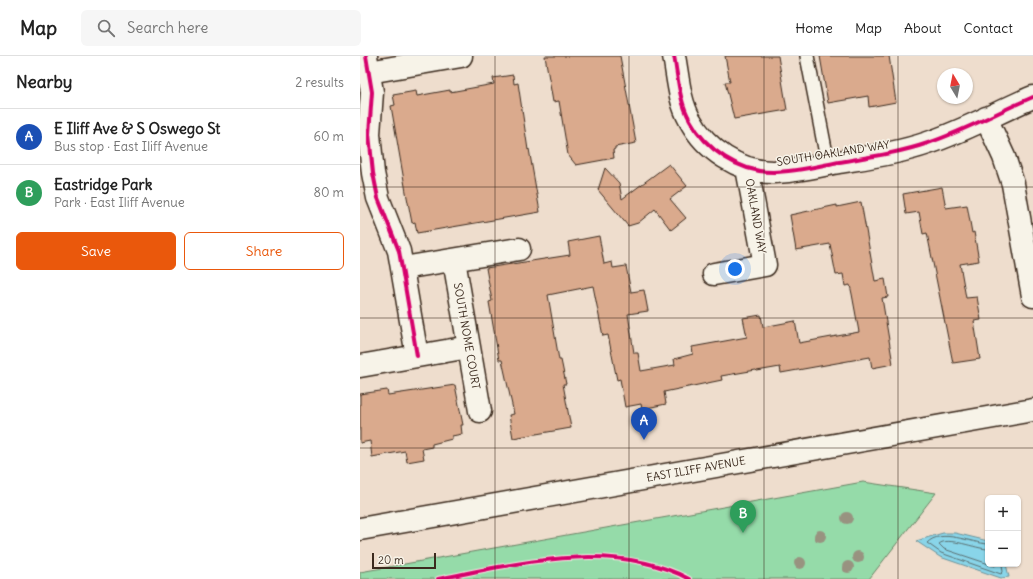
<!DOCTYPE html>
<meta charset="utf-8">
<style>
body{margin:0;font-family:Delius,sans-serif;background:#f6f6f6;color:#222}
.controls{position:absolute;right:12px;bottom:12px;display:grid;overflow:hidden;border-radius:6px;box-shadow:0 1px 3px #0004}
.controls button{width:36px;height:36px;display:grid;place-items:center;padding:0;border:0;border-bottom:1px solid #e0e0e0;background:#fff;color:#222;font:20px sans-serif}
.compass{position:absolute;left:577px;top:12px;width:36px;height:36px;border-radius:50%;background:#fff;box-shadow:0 1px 3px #0004;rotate:350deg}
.scale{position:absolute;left:12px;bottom:10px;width:64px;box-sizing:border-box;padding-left:4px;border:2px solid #3b2a1e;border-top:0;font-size:11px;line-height:14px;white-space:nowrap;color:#3b2a1e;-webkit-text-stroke:3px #f7f3e8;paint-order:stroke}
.you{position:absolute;left:375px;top:213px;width:14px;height:14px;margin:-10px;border:3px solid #fff;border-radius:50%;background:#1a73e8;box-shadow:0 0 0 6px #1a73e833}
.badge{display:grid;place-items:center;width:26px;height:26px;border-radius:50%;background:#ea580c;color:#fff;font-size:13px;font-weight:700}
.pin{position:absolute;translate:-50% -33px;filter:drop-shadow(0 1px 2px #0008)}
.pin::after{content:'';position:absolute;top:21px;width:14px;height:12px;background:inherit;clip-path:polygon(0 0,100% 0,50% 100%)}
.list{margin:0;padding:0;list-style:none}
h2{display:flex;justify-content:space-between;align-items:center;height:52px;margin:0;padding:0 16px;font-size:17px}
h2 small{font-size:13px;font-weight:400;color:#767676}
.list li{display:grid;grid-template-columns:26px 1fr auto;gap:12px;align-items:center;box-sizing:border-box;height:56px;padding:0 16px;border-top:1px solid #e0e0e0}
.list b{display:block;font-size:15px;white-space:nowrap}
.list p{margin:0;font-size:13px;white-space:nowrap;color:#767676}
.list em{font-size:13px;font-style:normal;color:#767676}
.actions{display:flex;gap:8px;padding:12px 16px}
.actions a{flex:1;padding:9px 0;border:1px solid #ea580c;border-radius:6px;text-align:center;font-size:14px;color:#ea580c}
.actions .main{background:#ea580c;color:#fff}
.icon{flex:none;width:22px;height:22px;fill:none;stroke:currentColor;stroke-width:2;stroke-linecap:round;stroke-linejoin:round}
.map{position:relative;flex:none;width:673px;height:523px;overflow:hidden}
header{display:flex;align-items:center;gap:24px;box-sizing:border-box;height:56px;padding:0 20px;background:#fff;border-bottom:1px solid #e0e0e0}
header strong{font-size:19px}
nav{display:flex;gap:22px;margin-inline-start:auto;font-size:14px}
.search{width:280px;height:36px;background:#f6f6f6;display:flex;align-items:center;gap:10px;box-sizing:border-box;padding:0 14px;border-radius:6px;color:#767676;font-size:15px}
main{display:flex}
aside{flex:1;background:#fff}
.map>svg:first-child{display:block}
</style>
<header>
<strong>Map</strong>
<div class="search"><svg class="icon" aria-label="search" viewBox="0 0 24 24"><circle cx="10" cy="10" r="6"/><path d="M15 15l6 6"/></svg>Search here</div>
<nav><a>Home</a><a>Map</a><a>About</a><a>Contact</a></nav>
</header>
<main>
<aside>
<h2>Nearby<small>2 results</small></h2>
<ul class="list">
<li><span class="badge" style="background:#1a4fb4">A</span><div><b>E Iliff Ave &amp; S Oswego St</b><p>Bus stop · East Iliff Avenue</p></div><em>60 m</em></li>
<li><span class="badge" style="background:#2e9e5b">B</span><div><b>Eastridge Park</b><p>Park · East Iliff Avenue</p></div><em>80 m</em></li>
</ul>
<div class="actions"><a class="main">Save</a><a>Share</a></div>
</aside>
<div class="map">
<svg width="673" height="523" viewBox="0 0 673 523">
<rect width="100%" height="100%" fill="#eeddcd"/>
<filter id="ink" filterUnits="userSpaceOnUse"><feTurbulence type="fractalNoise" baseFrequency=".025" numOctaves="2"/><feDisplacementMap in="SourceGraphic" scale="8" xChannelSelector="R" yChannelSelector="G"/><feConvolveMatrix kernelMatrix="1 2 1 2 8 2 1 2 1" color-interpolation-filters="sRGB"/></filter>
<g filter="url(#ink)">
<!-- green -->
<path fill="#95dba9" stroke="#688264" d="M 503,426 L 576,437 L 509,523 L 0,523 L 0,516 Z"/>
<!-- water -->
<path fill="#89d5e9" stroke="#6a9198" d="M 583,477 L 595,477 L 628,485 L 628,508 L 646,508 L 649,521 L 641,522 L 580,501 L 556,485 Z"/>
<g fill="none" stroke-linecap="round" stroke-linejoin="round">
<!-- shore -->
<path stroke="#5a6e6f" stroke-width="1" d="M 628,488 C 611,487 581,472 567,487 L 581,497 L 641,518 L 643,516 L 642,508
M 628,493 C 616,493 588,480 579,488 L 584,493 L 635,510 L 637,508"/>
</g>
<!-- building -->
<path fill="#daaa8d" stroke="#3b2a1e" d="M 185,0 L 260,0 L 276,87 L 255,91 L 255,93 L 253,94 L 254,102 L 216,109 L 208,99 L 199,45 L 193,46 Z
M 365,0 L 418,0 L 427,54 L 374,63 L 365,26 L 370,26 Z
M 460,0 L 529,0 L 536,46 L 509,51 L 508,40 L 468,47 Z
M 153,19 L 154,28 L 158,27 L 168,94 L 169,93 L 180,156 L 57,177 L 55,166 L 52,167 L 46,136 L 31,50 L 35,49 L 33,39 L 56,35 L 57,40 L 90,34 L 90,36 L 134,28 L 133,22 Z
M 309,108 L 327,130 L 310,143 L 326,162 L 311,174 L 295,153 L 278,167 L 268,170 L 238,134 L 245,112 L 259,127 L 262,143 Z
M 582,131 L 586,152 L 607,149 L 612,177 L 614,176 L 619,205 L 600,208 L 606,242 L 617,241 L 621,264 L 614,265 L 620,303 L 593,307 L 567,177 L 563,178 L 559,156 L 546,158 L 543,138 Z
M 501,146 L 515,225 L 525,223 L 528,241 L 522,242 L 533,308 L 512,312 L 510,301 L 421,317 L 420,311 L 397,315 L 396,314 L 361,320 L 362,324 L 304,336 L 306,348 L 282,353 L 281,348 L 265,351 L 260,323 L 257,324 L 248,279 L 243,280 L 233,230 L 188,239 L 199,304 L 201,304 L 206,328 L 203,328 L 211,372 L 153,382 L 149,359 L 154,358 L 142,304 L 139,304 L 129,246 L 132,245 L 126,212 L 210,199 L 208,186 L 239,180 L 244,208 L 252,206 L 253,212 L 266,210 L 271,236 L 284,234 L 288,255 L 268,258 L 274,297 L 278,297 L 281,315 L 315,309 L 314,303 L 333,298 L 332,291 L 387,281 L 383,262 L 401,259 L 403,271 L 435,265 L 439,287 L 499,276 L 492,238 L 490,229 L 485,230 L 483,218 L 476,219 L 470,188 L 436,194 L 430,159 L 477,149 L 477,151 Z
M 95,329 L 103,369 L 101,369 L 102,378 L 92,380 L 92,383 L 72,388 L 72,391 L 62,393 L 64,403 L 47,406 L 45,395 L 12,401 L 10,385 L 0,387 L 0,338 L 27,334 L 28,339 Z"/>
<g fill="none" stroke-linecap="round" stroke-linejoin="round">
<defs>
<path id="lane" d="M 447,0 L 468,108"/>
<path id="street" d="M 6,0 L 12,36 L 9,78 L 13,117 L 18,142 L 39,195 L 57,300
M 314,0 C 318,21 319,45 330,64 C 346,94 379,116 413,116 C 435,116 458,110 479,106 C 509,101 539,97 568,87 C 604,75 638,56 673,41
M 9,16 L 101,0
M 626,62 L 644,101 L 653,128 L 673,240
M 94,204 L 120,355
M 43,212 L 159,193
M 354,218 L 405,209 L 387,112
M 0,310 L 109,291"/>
<path id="primary" d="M 0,473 L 673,354"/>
</defs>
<!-- lane casing -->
<use href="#lane" stroke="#3b2a1e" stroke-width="16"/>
<!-- street casing -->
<use href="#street" stroke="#3b2a1e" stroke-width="25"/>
<!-- primary casing -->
<use href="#primary" stroke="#3b2a1e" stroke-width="25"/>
<!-- lane -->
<use href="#lane" stroke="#f7f3e8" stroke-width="13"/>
<!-- street -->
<use href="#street" stroke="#f7f3e8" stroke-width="22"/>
<!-- primary -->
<use href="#primary" stroke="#f7f3e8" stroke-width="22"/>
<defs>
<path id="cycleway" d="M 6,0 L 12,36 L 9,78 L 13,117 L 18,142 L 39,195 L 57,300
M 314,0 C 318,21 319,45 330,64 C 346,94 379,116 413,116 C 435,116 458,110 479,106 C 509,101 539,97 568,87 C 604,75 638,56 673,41
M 78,523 C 159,507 253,483 329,523"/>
</defs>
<!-- cycleway casing -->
<use href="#cycleway" stroke="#f7f3e8" stroke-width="6"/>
<!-- cycleway -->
<use href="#cycleway" stroke="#d6006c" stroke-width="4"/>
</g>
<!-- trees -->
<g fill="#989380">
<circle cx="487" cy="462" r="6"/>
<circle cx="460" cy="480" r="6"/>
<circle cx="498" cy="501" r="6"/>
<circle cx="440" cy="507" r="6"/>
<circle cx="488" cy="511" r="6"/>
</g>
</g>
<!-- grid -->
<path fill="none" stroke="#3b2a1e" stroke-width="1" stroke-opacity="0.55" d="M 135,0 L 135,523M 269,0 L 269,523M 404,0 L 404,523M 538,0 L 538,523M 0,131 L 673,131M 0,262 L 673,262M 0,392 L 673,392"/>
<g text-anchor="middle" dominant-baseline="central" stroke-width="3" stroke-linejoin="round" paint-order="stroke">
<!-- street labels -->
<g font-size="11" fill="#3b2a1e" stroke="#f7f3e8">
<text transform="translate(473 97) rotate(-9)">SOUTH OAKLAND WAY</text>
<text transform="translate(396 160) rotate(80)">OAKLAND WAY</text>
<text transform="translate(107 280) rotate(80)">SOUTH NOME COURT</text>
<text transform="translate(336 413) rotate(-10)">EAST ILIFF AVENUE</text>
</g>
</g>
</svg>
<div class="controls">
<button>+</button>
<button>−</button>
</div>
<svg class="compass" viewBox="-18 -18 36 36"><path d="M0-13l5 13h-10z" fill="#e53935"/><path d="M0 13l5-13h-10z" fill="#767676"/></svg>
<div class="scale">20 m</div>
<div class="you"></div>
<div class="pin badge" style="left:284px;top:384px;background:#1a4fb4">A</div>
<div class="pin badge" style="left:383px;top:477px;background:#2e9e5b">B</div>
</div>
</main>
